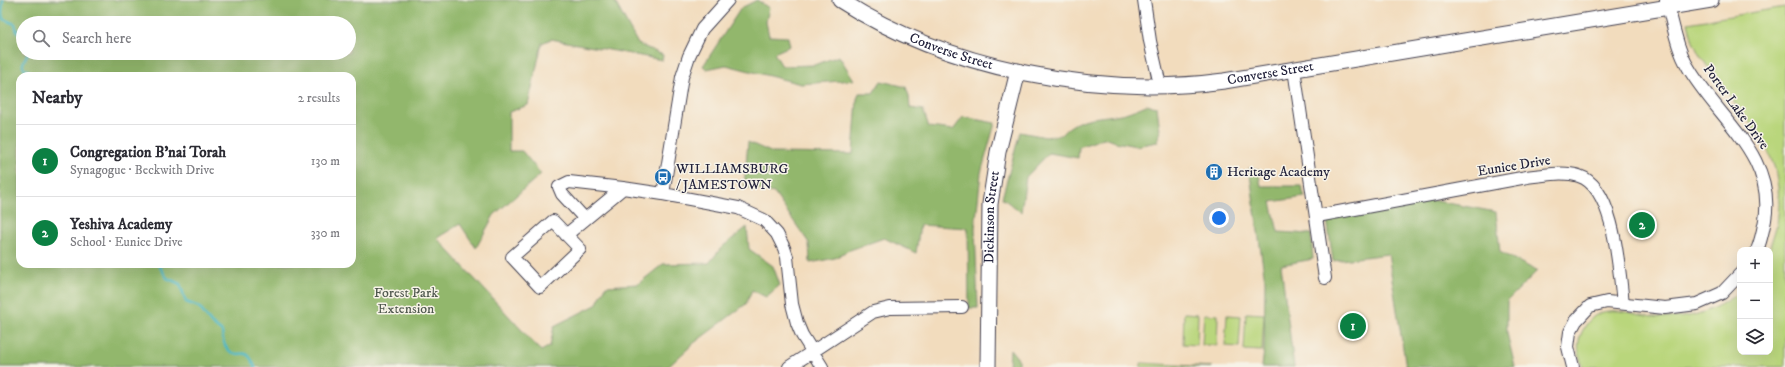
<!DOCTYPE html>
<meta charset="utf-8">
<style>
body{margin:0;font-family:"IM FELL DW Pica",serif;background:#f7f7f7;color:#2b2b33}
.controls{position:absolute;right:12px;bottom:12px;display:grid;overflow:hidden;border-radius:8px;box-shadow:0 4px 16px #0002}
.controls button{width:36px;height:36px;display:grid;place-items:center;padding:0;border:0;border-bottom:1px solid #e1e1e2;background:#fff;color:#2b2b33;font:20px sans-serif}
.you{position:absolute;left:1219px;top:218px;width:14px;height:14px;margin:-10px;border:3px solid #fff;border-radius:50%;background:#1a73e8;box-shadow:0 0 0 6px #1a73e833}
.badge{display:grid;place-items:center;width:26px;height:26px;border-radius:50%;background:#0b8043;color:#fff;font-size:13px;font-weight:700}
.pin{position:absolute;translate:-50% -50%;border:2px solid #fff;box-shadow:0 1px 4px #0006}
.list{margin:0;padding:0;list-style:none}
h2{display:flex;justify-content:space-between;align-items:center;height:52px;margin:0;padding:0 16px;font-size:17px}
h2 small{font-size:13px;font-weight:400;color:#7c7c81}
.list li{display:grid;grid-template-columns:26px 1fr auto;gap:12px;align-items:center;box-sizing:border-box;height:72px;padding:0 16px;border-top:1px solid #e1e1e2}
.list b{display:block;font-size:15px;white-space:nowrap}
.list p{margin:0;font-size:13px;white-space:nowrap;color:#7c7c81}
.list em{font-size:13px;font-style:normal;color:#7c7c81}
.icon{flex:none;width:22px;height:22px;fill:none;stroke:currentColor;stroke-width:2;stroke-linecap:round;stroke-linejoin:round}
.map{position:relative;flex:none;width:1785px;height:367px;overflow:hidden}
.search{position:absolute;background:#fff;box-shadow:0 4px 16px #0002;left:16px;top:16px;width:340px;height:44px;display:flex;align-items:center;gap:10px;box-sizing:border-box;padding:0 14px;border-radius:22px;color:#7c7c81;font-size:15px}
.panel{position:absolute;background:#fff;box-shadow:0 4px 16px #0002;left:16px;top:72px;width:340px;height:196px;border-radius:12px}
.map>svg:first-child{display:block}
</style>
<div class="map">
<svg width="1785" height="367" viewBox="0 0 1785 367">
<rect width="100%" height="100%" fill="#f7f3e8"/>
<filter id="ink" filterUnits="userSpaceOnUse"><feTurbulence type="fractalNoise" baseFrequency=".025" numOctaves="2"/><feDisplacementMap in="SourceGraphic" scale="8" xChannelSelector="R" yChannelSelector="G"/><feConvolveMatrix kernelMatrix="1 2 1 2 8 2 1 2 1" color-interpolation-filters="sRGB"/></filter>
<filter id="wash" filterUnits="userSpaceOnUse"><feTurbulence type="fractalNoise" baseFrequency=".012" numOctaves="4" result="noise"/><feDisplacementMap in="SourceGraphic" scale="16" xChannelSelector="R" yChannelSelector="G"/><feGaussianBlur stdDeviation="0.9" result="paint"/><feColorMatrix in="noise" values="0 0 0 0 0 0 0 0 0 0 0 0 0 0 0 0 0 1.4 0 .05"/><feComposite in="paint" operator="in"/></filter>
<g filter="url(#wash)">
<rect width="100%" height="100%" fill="#f2dcbd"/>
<!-- green -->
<path fill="#b9d67c" stroke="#6e7c5c" d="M 1785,7 L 1785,367 L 1583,367 C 1578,355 1576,344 1582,332 C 1596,302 1621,311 1646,316 C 1658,318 1671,318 1683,317 C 1705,314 1723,305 1740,291 L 1740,352 L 1770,352 L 1769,250 L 1777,224 L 1779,205 L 1778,187 L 1775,169 L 1768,151 L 1759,135 L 1700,56 L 1693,42 L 1688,23 Z
M 1184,313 L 1198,314 L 1197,345 L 1183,344 Z
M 1246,313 L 1264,314 L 1262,351 L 1244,350 Z
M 1204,314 L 1218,315 L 1217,345 L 1202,345 Z
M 1227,315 L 1241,316 L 1239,347 L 1225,346 Z
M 1141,363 L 1212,367 L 1141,367 Z"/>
<!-- forest -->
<path fill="#92b76c" stroke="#5a6c54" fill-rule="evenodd" d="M 0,0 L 618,0 L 615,2 L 638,44 L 663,55 L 662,60 L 551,39 L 542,43 L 528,105 L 509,112 L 509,151 L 522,151 L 541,174 L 494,215 L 476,248 L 460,224 L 437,238 L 541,351 L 550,346 L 554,326 L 596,305 L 606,286 L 638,284 L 663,264 L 709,263 L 722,247 L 747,227 L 749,249 L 773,266 L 780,285 L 766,297 L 752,290 L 746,304 L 694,343 L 668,367 L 0,367 ZM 23,23 L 349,23 L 349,53 L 23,53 ZM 20,76 L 352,76 L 352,264 L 20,264 Z
M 757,0 L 769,8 L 766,22 L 769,36 L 788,37 L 790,46 L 774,53 L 782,66 L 814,65 L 839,56 L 854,80 L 801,84 L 726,65 L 707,69 L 703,66 L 741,8 Z
M 881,81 L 906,87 L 909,96 L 910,108 L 923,110 L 929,127 L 953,130 L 963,117 L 995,123 L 981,173 L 975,228 L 978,308 L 969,308 L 968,228 L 920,225 L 916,253 L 884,238 L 847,251 L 835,258 L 810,263 L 809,243 L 774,193 L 744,187 L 748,142 L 773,153 L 853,154 L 857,99 L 859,93 L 873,93 Z
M 1146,105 L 1157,107 L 1160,131 L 1157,142 L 1136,146 L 1116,142 L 1104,138 L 1079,147 L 1078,158 L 1049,153 L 1026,177 L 1021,212 L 1002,198 L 1020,132 L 1046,137 L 1061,135 C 1079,114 1101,119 1125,113 C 1132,111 1139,108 1146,105 Z
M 1249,168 L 1258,170 L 1261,186 L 1301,186 L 1305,197 L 1271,202 L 1278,232 L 1311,234 L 1313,259 L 1281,265 L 1294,367 L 1262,367 L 1264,350 L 1265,281 Z
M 1431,200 L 1496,212 L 1500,252 L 1537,271 L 1507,301 L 1507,333 L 1515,367 L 1406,367 L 1388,254 L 1333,261 L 1327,219 Z
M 1010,349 L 1019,360 L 1019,367 L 1009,367 Z"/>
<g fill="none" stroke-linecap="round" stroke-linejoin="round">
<!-- stream -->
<path stroke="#4ab7c5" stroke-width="2.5" d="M 3,0 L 2,13 L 3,19 L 15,24 L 17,32 L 23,36
M 28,53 C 17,72 25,66 36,76
M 20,104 L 20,110
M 158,264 L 167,278 L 180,284 L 186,302 L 199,307 L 211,323 L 222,332 C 223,342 225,352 237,354 C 240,354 243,353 246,354 C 251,356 253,363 255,367"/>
</g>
</g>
<g filter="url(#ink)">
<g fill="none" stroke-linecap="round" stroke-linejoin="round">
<defs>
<path id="minor" d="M 1144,0 L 1150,41 L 1160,85
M 1666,0 C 1673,22 1676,47 1688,67 C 1717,118 1776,155 1765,220 C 1763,230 1761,241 1757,250
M 1294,69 L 1325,278
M 663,194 L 682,77 L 689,56 L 702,29 L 728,0
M 1317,216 L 1527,177 C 1543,175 1563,171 1579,176 C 1615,187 1619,271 1623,303
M 585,219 L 562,194 L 559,187 L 569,182 L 623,188 L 663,194 L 738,208 L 764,220 L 777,234 L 784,248 L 787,257 L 792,304 L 797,323 L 802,335 L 822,367
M 553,221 L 580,249 L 540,287 L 512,257 Z
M 566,235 L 623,188
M 789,367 L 873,312 L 890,308 L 962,307
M 1573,367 L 1568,347 L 1570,332 L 1576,321 L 1590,306 L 1607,302 L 1665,308 L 1697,304 L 1722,293 L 1740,274"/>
<g id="major">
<path id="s1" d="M 840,0 C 947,69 1097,98 1224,81 L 1711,0"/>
<path id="s2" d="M 988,367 L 990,204 L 998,152 L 1018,71"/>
</g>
</defs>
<!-- minor casing -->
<use href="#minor" stroke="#413e4e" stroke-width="14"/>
<!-- major casing -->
<use href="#major" stroke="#413e4e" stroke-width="17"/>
<!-- minor -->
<use href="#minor" stroke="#fff" stroke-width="12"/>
<!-- major -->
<use href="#major" stroke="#fff" stroke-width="15"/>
</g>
</g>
<!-- icons -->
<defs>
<symbol id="building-disc" viewBox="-11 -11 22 22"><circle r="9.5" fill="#1f6fb2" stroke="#f7f3e8"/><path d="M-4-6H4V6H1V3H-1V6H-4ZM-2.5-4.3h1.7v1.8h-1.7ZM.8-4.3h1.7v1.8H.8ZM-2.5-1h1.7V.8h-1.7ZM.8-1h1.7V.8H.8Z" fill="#fff"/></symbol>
<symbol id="bus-disc" viewBox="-11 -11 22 22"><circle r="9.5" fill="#1f6fb2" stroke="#f7f3e8"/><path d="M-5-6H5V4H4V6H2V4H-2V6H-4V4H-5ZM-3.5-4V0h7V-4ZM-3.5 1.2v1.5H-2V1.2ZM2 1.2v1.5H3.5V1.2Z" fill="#fff"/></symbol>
</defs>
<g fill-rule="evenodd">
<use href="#building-disc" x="1204" y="162" width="20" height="20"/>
<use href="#bus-disc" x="653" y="167" width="20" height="20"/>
</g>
<g text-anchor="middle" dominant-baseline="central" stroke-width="3" stroke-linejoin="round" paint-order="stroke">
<!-- street labels -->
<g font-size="14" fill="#22223b" stroke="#f7f3e8">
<text stroke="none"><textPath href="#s1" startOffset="123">Converse Street</textPath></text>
<text stroke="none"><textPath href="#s1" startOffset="447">Converse Street</textPath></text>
<text transform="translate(1736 107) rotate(54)">Porter Lake Drive</text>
<text transform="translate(1514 166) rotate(-9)">Eunice Drive</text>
<text stroke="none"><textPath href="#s2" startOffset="150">Dickinson Street</textPath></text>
</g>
<!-- poi labels -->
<g font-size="14" fill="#22223b" stroke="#f7f3e8" text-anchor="start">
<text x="676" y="169">WILLIAMSBURG<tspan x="676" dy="16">/ JAMESTOWN</tspan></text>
<text x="1227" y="172">Heritage Academy</text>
</g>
<!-- park labels -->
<g font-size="14" fill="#4f584e" stroke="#f7f3e8">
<text x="406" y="293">Forest Park<tspan x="406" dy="16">Extension</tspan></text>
</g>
</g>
</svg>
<div class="controls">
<button>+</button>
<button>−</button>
<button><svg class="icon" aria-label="layers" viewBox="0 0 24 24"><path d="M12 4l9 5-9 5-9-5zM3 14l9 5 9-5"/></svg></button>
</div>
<div class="you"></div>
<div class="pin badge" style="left:1353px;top:326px">1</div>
<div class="pin badge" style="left:1642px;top:225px">2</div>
<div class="search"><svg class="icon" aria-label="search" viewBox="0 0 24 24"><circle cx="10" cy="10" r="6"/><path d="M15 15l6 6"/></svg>Search here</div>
<section class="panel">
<h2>Nearby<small>2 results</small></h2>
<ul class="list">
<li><span class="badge">1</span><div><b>Congregation B'nai Torah</b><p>Synagogue · Beckwith Drive</p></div><em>130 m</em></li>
<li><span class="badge">2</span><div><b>Yeshiva Academy</b><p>School · Eunice Drive</p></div><em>330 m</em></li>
</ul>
</section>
</div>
